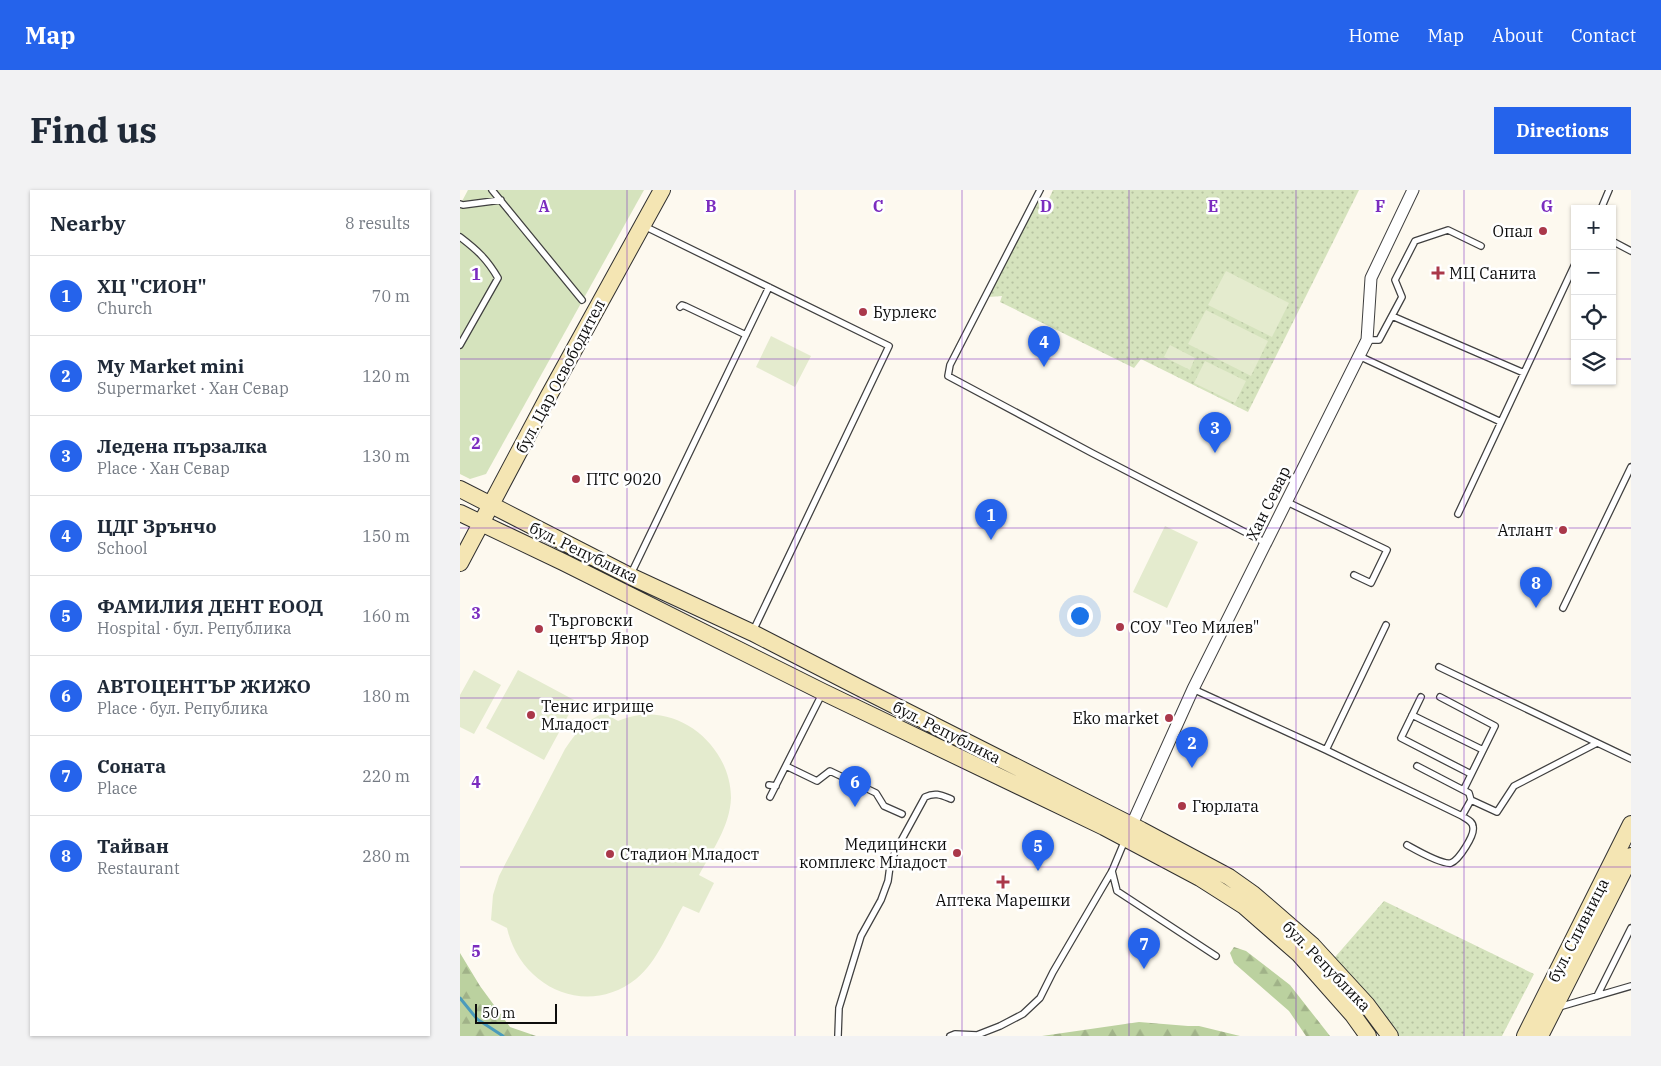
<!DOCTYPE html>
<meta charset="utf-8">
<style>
body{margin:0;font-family:"IBM Plex Serif",serif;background:#f2f2f3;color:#1f2937}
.controls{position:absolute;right:15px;top:15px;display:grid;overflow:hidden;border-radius:0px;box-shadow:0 1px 4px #0004}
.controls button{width:45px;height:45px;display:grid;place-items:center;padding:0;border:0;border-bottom:1px solid #e0e1e3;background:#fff;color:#1f2937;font:25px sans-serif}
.scale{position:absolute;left:15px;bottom:12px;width:82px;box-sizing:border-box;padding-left:5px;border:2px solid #0d0d0d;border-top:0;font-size:14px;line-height:18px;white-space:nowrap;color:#0d0d0d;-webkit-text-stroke:4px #fff;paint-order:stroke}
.you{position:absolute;left:619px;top:425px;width:18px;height:18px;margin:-12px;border:4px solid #fff;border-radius:50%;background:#1a73e8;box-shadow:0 0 0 8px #1a73e833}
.badge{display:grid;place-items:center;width:32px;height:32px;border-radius:50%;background:#2563eb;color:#fff;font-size:16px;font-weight:700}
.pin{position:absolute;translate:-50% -41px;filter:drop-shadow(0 1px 2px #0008)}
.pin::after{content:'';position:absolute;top:26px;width:18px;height:15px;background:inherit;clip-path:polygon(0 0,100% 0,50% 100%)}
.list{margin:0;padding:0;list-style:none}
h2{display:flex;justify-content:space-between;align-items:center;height:65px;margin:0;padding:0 20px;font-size:21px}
h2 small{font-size:16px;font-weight:400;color:#747a83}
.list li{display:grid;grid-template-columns:32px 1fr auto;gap:15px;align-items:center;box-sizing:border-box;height:80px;padding:0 20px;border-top:1px solid #e0e1e3}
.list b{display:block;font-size:19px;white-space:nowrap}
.list p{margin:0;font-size:16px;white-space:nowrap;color:#747a83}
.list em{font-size:16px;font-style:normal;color:#747a83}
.icon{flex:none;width:28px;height:28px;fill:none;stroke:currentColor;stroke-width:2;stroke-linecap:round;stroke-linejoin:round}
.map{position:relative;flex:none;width:1171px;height:846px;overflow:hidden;border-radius:0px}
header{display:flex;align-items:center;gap:30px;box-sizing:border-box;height:70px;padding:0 25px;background:#2563eb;color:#fff}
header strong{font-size:24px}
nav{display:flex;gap:28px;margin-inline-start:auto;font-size:18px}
.intro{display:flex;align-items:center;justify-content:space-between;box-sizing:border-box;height:120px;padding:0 30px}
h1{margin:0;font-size:35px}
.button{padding:12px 22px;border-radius:0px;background:#2563eb;color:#fff;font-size:18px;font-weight:700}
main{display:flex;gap:30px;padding:0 30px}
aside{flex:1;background:#fff;border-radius:0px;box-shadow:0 1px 4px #0004}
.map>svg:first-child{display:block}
</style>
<header>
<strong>Map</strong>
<nav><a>Home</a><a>Map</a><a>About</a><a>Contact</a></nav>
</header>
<div class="intro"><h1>Find us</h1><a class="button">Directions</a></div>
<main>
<aside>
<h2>Nearby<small>8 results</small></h2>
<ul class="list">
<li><span class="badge">1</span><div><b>ХЦ &quot;СИОН&quot;</b><p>Church</p></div><em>70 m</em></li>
<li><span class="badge">2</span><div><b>My Market mini</b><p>Supermarket · Хан Севар</p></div><em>120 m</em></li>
<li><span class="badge">3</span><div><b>Ледена пързалка</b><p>Place · Хан Севар</p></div><em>130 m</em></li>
<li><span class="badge">4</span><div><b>ЦДГ Зрънчо</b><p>School</p></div><em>150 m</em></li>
<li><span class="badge">5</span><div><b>ФАМИЛИЯ ДЕНТ ЕООД</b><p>Hospital · бул. Република</p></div><em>160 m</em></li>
<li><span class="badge">6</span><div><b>АВТОЦЕНТЪР ЖИЖО</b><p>Place · бул. Република</p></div><em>180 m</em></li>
<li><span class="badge">7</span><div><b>Соната</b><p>Place</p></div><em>220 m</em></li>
<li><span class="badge">8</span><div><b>Тайван</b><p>Restaurant</p></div><em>280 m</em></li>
</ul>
</aside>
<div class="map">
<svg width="1171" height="846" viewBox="0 0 1171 846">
<defs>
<pattern id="forest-firs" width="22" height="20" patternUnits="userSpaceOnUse" patternTransform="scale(1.25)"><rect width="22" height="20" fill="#bbd19f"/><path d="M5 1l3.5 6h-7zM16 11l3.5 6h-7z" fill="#a0b288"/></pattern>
<pattern id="park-dots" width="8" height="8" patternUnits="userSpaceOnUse" patternTransform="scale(1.25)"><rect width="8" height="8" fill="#d5e3bd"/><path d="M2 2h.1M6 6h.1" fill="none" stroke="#b6c2a1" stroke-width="1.8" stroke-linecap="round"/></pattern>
</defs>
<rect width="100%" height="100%" fill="#fdf9ef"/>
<!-- grass -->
<path fill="#d5e3bd" d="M 8,0 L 184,0 L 26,284 L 10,289 L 0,284 L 0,15 Z"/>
<!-- forest -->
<path fill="url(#forest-firs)" d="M 774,757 L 786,761 L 830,795 L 870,846 L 846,846 L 829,821 L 774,773 L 770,763 Z
M 0,763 L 20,796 L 50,837 L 76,846 L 0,846 Z
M 679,832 L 728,836 L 739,836 L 780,846 L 582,846 Z"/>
<!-- park -->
<path fill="url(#park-dots)" d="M 593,0 L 899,0 L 788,222 L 681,169 L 674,178 L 540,112 L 542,106 L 529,107 L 575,8 L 587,13 Z
M 924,711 L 1074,784 L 1042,846 L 931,846 L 869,774 Z"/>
<!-- pitch -->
<path fill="#e4ebce" d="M 766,81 L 829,113 L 812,147 L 748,115 Z
M 746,120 L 808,151 L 791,186 L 728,154 Z
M 311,146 L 351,166 L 335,197 L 296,177 Z
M 710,155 L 735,168 L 730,180 L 704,167 Z
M 745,171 L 786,191 L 775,213 L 734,193 Z
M 705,336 L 738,352 L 707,418 L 673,402 Z
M 14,480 L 41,495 L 14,544 L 0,537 L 0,505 Z
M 58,480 L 116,511 L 84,570 L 26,538 Z
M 144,523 L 158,531 C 165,528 172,526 180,525 C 227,519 271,561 271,608 C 270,636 252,661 239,685 L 254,693 L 239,723 L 223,716 C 209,740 198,771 176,789 C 125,829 60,796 47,738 L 31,730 L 33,705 L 39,686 L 105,559 C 115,544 126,530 144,523 Z"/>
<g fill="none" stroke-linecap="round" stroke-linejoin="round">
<!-- stream -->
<path stroke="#4b9bbb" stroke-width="3" d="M 0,808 L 17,829 L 43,846"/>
<defs>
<path id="lane" d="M 32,0 L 122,110
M 580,0 L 490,175 L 488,186 L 632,263 L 806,353
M 0,14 L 3,15 L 41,10
M 1141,19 L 1149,0
M 184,36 L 429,156 L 293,441
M 0,47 C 17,60 27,69 38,88 L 0,155
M 1152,51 L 1171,61
M 220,117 L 222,115 L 225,116 L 286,145
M 932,126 L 1064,183
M 907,150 L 919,150 L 942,107 L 935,90 L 955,51 L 988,40 L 1021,56
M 899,166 L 1041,232
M 827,312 L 927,360 L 911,393 L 894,385
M 998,324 L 1115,74
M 170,386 L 309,97
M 1103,418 L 1171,277
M 979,477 L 1171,569
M 733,499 L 866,560 L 1002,626 C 1006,629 1013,631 1013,637 C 1015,645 999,670 991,673 C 982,675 956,660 947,655
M 961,507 L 941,548 L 1011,584
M 980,507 L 1035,536 L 1004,599
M 952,525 L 1023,560
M 866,560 L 926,435
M 326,576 L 357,591 L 370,581 L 416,603 L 424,616 L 442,624
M 957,576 L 1009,603 L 1011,610 L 1002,626
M 309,595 L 316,596
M 310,607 L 362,504
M 1011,610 L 1037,622 L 1054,596 L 1137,553
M 652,681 L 657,701 L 756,766
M 1137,806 L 1171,738
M 1099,817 L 1171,796
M 378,846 L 379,818 L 401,746 L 421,710 L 428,691 L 430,676 L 435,662 L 465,607 C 475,602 481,605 491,609
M 490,846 L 495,844 L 517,845 L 540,836 L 563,824 L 580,808 L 593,782 L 652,681 L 665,650"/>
<path id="street" d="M 669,641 L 733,499 L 907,150 L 911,88 L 953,0"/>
<path id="secondary" d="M 0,299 L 170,386 L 293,443 L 400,498 L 681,640 L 769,687 L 793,704 L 852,755 L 907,815 L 930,846
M 0,323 L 103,372 L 363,502 L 644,637 L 740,688 L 784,716 L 839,764 L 893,825 L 908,846
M 0,373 L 88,207 L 202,0
M 1065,846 L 1171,634
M 1080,846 L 1171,666"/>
</defs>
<!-- lane casing -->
<use href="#lane" stroke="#404040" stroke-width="8"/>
<!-- street casing -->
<use href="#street" stroke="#404040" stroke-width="13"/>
<!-- secondary casing -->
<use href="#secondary" stroke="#2f2f2f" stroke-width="18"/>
<!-- lane -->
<use href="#lane" stroke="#fff" stroke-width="5.5"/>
<!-- street -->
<use href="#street" stroke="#fff" stroke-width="11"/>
<!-- secondary -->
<use href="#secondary" stroke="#f4e5b3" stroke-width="16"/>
</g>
<!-- grid -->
<path fill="none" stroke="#7b2cbf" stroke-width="1" stroke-opacity="0.55" d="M 167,0 L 167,846M 335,0 L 335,846M 502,0 L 502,846M 669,0 L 669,846M 836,0 L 836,846M 1004,0 L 1004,846M 0,169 L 1115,169M 1152,169 L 1171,169M 0,338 L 1171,338M 0,508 L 1171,508M 0,677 L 1171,677"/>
<!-- markers -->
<g fill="#aa384a" stroke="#fff" stroke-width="2">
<circle cx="1083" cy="41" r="5"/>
<path d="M975.5 75.5h5v5h5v5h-5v5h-5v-5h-5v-5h5z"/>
<circle cx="403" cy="122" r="5"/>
<circle cx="116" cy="289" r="5"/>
<circle cx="1103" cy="340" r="5"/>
<circle cx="660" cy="437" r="5"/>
<circle cx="79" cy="439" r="5"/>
<circle cx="71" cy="525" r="5"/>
<circle cx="709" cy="528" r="5"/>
<circle cx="722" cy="616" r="5"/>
<circle cx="497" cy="663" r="5"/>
<circle cx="150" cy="664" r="5"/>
<path d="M540.5 684.5h5v5h5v5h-5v5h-5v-5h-5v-5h5z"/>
</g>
<g text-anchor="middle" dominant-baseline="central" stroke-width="5" stroke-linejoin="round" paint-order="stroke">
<!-- poi labels -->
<g font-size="16" fill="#0d0d0d" stroke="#fff" text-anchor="start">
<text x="1073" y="41" text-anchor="end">Опал</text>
<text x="989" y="83">МЦ Санита</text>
<text x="413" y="122">Бурлекс</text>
<text x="126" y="289">ПТС 9020</text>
<text x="1093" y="340" text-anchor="end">Атлант</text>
<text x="89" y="430">Търговски<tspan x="89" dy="18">център Явор</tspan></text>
<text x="670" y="437">СОУ "Гео Милев"</text>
<text x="81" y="516">Тенис игрище<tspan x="81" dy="18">Младост</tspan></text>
<text x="699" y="528" text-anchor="end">Eko market</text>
<text x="732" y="616">Гюрлата</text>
<text x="487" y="654" text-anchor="end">Медицински<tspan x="487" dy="18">комплекс Младост</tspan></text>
<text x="160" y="664">Стадион Младост</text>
<text x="543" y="710" text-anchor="middle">Аптека Марешки</text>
</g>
<!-- street labels -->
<g font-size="16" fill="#0d0d0d" stroke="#fff">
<text transform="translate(100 186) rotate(-62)">бул. Цар Освободител</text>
<text transform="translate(808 313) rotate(-64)">Хан Севар</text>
<text transform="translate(124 362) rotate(26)">бул. Република</text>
<text transform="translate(487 542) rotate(27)">бул. Република</text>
<text transform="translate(1118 740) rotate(-63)">бул. Сливница</text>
<text transform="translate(867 776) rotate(46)">бул. Република</text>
</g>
</g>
<g font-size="16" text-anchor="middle" font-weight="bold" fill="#7b2cbf" stroke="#fff" stroke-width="5" stroke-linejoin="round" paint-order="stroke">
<text x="84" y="22">A</text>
<text x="251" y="22">B</text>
<text x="418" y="22">C</text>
<text x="586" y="22">D</text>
<text x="753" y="22">E</text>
<text x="920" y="22">F</text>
<text x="1087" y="22">G</text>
<text x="16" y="90">1</text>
<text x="16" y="259">2</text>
<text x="16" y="429">3</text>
<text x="16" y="598">4</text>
<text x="16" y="767">5</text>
</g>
</svg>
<div class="controls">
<button>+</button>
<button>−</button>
<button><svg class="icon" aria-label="locate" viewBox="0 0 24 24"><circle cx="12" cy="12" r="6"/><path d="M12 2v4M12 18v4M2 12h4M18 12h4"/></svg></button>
<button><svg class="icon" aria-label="layers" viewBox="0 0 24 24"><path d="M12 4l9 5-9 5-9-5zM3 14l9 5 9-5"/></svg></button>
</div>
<div class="scale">50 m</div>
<div class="you"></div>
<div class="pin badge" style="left:531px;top:350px">1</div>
<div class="pin badge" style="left:732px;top:578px">2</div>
<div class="pin badge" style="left:755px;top:263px">3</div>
<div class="pin badge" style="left:584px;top:177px">4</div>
<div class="pin badge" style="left:578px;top:681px">5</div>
<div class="pin badge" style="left:395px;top:617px">6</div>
<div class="pin badge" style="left:684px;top:779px">7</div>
<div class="pin badge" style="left:1076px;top:418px">8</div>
</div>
</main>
